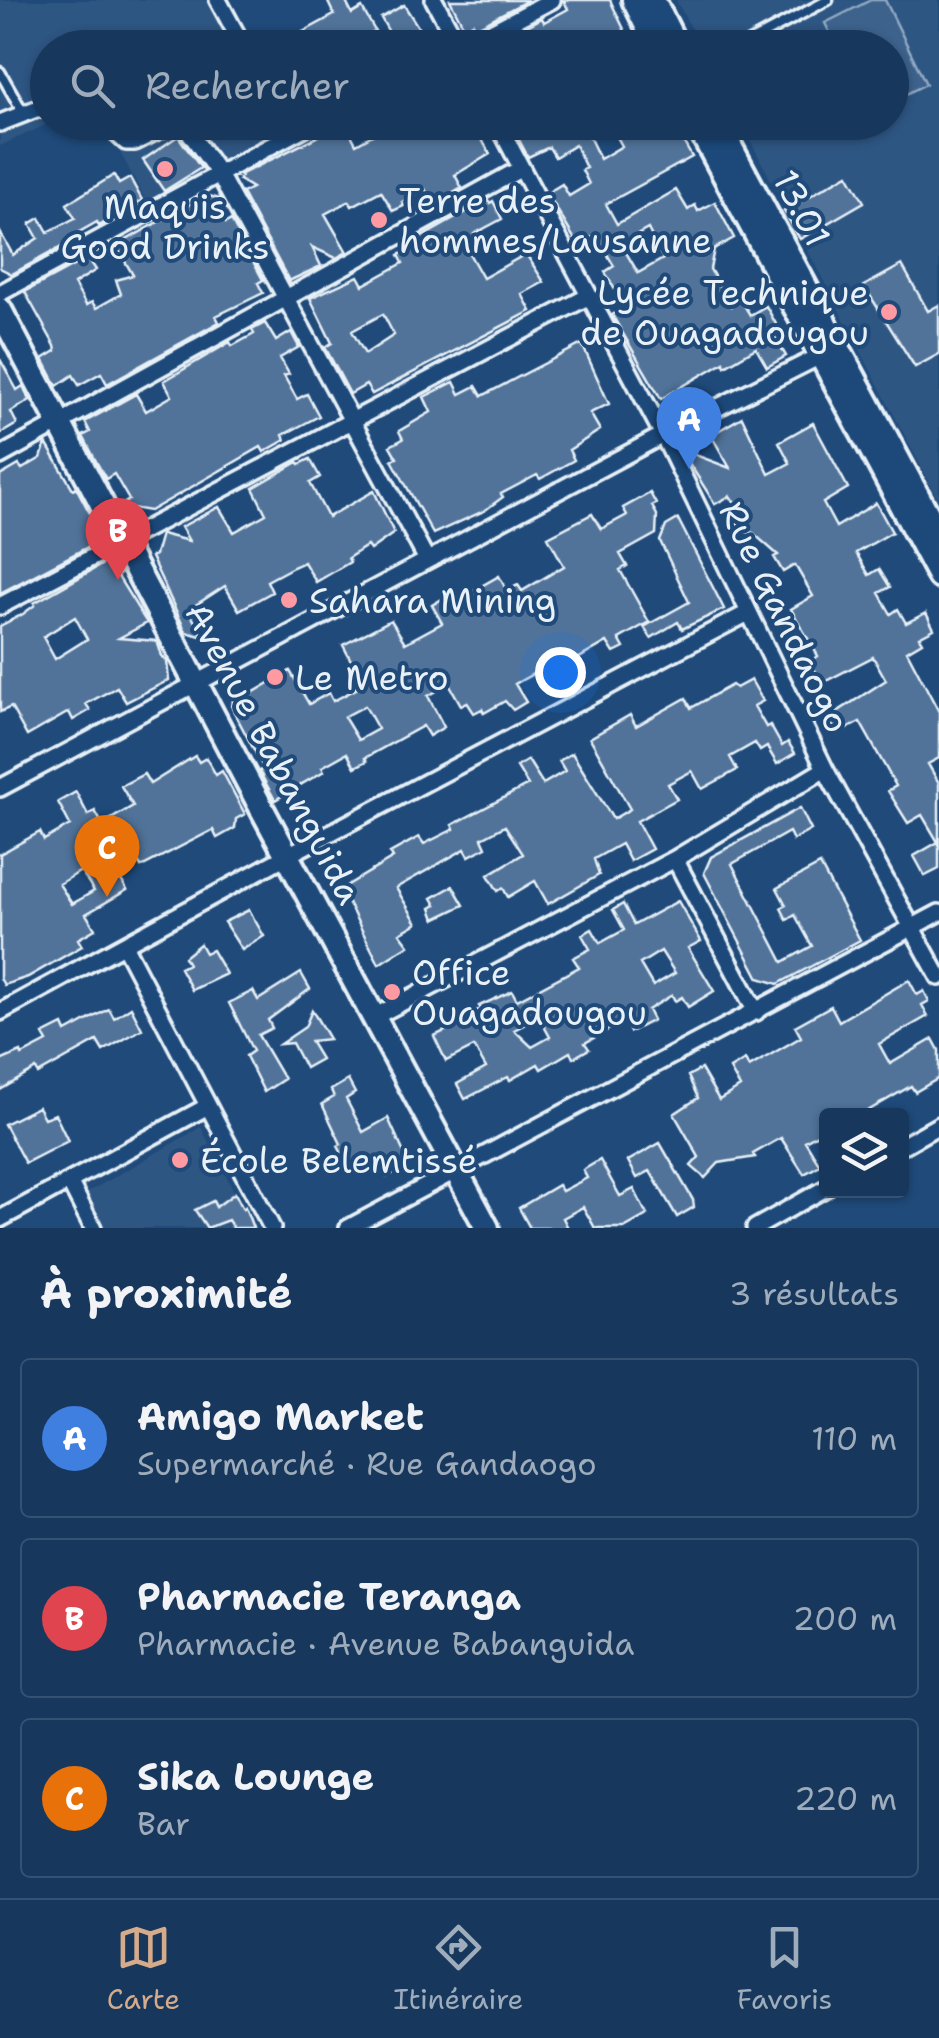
<!DOCTYPE html>
<html lang="fr">
<meta charset="utf-8">
<style>
body{margin:0;font-family:"Shantell Sans",sans-serif;background:#244365;color:#f1f3f6}
.controls{position:absolute;right:30px;bottom:30px;display:grid;overflow:hidden;border-radius:10px;box-shadow:0 2px 8px #0004}
.controls button{width:90px;height:90px;display:grid;place-items:center;padding:0;border:0;border-bottom:2px solid #365272;background:#17385c;color:#f1f3f6;font:50px sans-serif}
.you{position:absolute;left:560px;top:672px;width:35px;height:35px;margin:-25px;border:8px solid #fff;border-radius:50%;background:#1a73e8;box-shadow:0 0 0 15px #1a73e833}
.badge{display:grid;place-items:center;width:65px;height:65px;border-radius:50%;background:#d6ab8b;color:#fff;font-size:32px;font-weight:700}
.pin{position:absolute;translate:-50% -82px;filter:drop-shadow(0 2px 5px #0008)}
.pin::after{content:'';position:absolute;top:52px;width:35px;height:30px;background:inherit;clip-path:polygon(0 0,100% 0,50% 100%)}
.list{margin:0;padding:0;list-style:none}
h2{display:flex;justify-content:space-between;align-items:center;height:130px;margin:0;padding:0 40px;font-size:42px}
h2 small{font-size:32px;font-weight:400;color:#9eacbb}
.list li{display:grid;grid-template-columns:65px 1fr auto;gap:30px;align-items:center;box-sizing:border-box;height:160px;margin:0 20px 20px;padding:0 20px;border:2px solid #365272;border-radius:10px}
.list b{display:block;font-size:38px;white-space:nowrap}
.list p{margin:0;font-size:32px;white-space:nowrap;color:#9eacbb}
.list em{font-size:32px;font-style:normal;color:#9eacbb}
.icon{flex:none;width:55px;height:55px;fill:none;stroke:currentColor;stroke-width:2;stroke-linecap:round;stroke-linejoin:round}
.map{position:relative;flex:none;width:939px;height:1228px;overflow:hidden}
.search{position:absolute;background:#17385c;box-shadow:0 2px 8px #0004;left:30px;right:30px;top:30px;height:110px;display:flex;align-items:center;gap:25px;box-sizing:border-box;padding:0 35px;border-radius:55px;color:#9eacbb;font-size:38px}
.sheet{height:670px;background:#17385c}
nav{display:flex;justify-content:space-around;align-items:center;box-sizing:border-box;height:140px;border-top:2px solid #365272;background:#17385c;font-size:28px;color:#9eacbb}
nav a{display:grid;justify-items:center;gap:5px}
nav .on{color:#d6ab8b}
.map>svg:first-child{display:block}
</style>
<div class="map">
<svg width="939" height="1228" viewBox="0 0 939 1228">
<rect width="100%" height="100%" fill="#1f4a7a"/>
<filter id="ink" filterUnits="userSpaceOnUse"><feTurbulence type="fractalNoise" baseFrequency=".01" numOctaves="2"/><feDisplacementMap in="SourceGraphic" scale="20" xChannelSelector="R" yChannelSelector="G"/><feConvolveMatrix kernelMatrix="1 2 1 2 8 2 1 2 1" color-interpolation-filters="sRGB"/></filter>
<g filter="url(#ink)">
<!-- built -->
<path fill="#2e5683" d="M 0,0 L 209,0 L 236,47 L 48,48 L 50,123 L 0,146 Z
M 676,0 L 939,0 L 939,501 L 741,123 L 892,122 L 892,48 L 701,47 Z
M 278,122 L 283,131 L 150,208 L 104,123 Z
M 201,1127 L 253,1228 L 96,1228 L 78,1198 Z"/>
<!-- green -->
<path fill="#3c628c" stroke="#92aac2" stroke-width="2.5" d="M 871,0 L 885,0 L 926,84 L 892,101 L 892,48 L 837,47 L 825,23 Z"/>
<!-- building -->
<path fill="#517399" stroke="#e8f1f8" stroke-width="2.5" fill-rule="evenodd" d="M 327,0 L 345,0 L 352,14 L 362,8 L 375,31 L 356,42 L 360,48 L 309,48 L 301,33 L 334,15 Z
M 450,0 L 528,0 L 475,28 L 473,23 L 464,27 Z
M 563,0 L 610,0 L 633,48 L 487,48 L 542,18 L 544,22 L 568,9 Z
M 404,5 L 420,30 L 430,48 L 398,48 L 381,18 Z
M 396,122 L 441,122 L 446,133 L 472,122 L 490,154 L 455,175 L 462,188 L 433,204 L 425,189 L 402,202 L 404,206 L 393,211 L 381,191 L 352,206 L 349,201 L 325,214 L 347,252 L 336,258 L 312,247 L 321,266 L 289,281 L 242,193 L 252,188 L 239,180 L 242,174 L 345,123 L 356,144 Z
M 538,122 L 582,122 L 600,159 L 622,146 L 609,122 L 672,122 L 692,157 L 606,204 L 617,224 L 676,190 L 688,210 L 695,205 L 698,211 L 715,202 L 734,238 L 714,249 L 710,269 L 731,306 L 741,300 L 750,315 L 766,306 L 777,326 L 770,329 L 786,356 L 767,367 L 756,348 L 725,366 L 724,362 L 661,399 L 612,315 L 625,308 L 605,272 L 614,266 L 596,235 L 578,245 L 547,193 L 562,184 L 569,196 L 589,184 L 582,170 L 586,168 L 575,145 L 555,157 L 549,147 L 528,157 L 516,134 ZM 648,229 L 663,259 L 638,273 L 621,244 Z
M 178,136 L 201,168 L 164,191 L 143,160 Z
M 848,174 L 864,202 L 800,239 L 784,211 Z
M 114,175 L 119,184 L 130,178 L 142,200 L 99,226 L 97,222 L 74,235 L 76,239 L 12,274 L 0,268 L 0,232 L 13,255 L 38,238 L 30,224 L 40,218 L 48,232 L 75,218 L 67,204 Z
M 206,195 L 219,199 L 218,207 L 226,223 L 231,220 L 263,280 L 258,283 L 263,293 L 216,316 L 219,322 L 107,384 L 101,373 L 79,385 L 73,375 L 57,386 L 43,359 L 56,351 L 55,346 L 25,292 L 88,258 L 96,270 L 74,284 L 86,305 L 92,302 L 96,308 L 121,294 L 116,280 L 133,275 L 116,246 Z
M 488,200 L 490,203 L 493,201 L 502,219 L 474,234 L 478,241 L 466,248 L 483,278 L 526,254 L 544,282 L 522,294 L 531,311 L 372,394 L 366,385 L 350,394 L 325,347 L 332,343 L 310,298 L 358,276 L 363,285 L 403,263 L 399,255 L 408,250 L 406,246 ZM 383,314 L 394,335 L 365,354 L 352,331 Z
M 902,265 L 928,311 L 939,305 L 939,354 L 915,367 L 864,286 Z
M 265,323 L 276,341 L 291,332 L 299,347 L 280,358 L 289,374 L 284,376 L 297,399 L 307,394 L 319,416 L 283,435 L 285,440 L 264,452 L 261,447 L 150,511 L 120,506 L 129,500 L 114,474 L 106,479 L 97,463 L 83,436 L 90,432 L 85,422 L 136,394 L 146,411 L 172,396 L 164,381 L 230,342 L 232,346 L 254,334 L 252,330 Z
M 582,344 L 609,404 L 590,413 L 600,430 L 569,450 L 574,460 L 540,479 L 537,475 L 501,494 L 503,497 L 484,511 L 433,534 L 392,460 L 397,458 L 390,446 L 403,439 L 399,431 L 431,412 L 424,397 L 454,382 L 460,394 L 476,386 L 482,396 Z
M 0,359 L 17,390 L 23,386 L 30,400 L 11,412 L 17,424 L 0,434 Z
M 742,417 L 769,474 L 790,463 L 779,442 L 813,423 L 848,488 L 823,503 L 836,527 L 876,503 L 892,532 L 856,553 L 869,575 L 879,569 L 890,587 L 879,593 L 891,614 L 898,609 L 906,623 L 926,613 L 934,629 L 919,637 L 922,642 L 907,651 L 939,712 L 939,758 L 928,764 L 939,783 L 939,869 L 925,876 L 914,856 L 938,842 L 922,815 L 908,823 L 888,791 L 896,786 L 860,722 L 837,734 L 828,718 L 886,680 L 873,657 L 822,683 L 810,661 L 818,656 L 791,609 L 813,596 L 795,565 L 783,572 L 774,557 L 778,555 L 753,533 L 742,531 L 736,521 L 742,514 L 730,496 L 715,504 L 689,463 L 693,454 L 730,468 L 711,435 Z
M 46,443 L 73,489 L 76,487 L 101,534 L 99,541 L 0,593 L 0,476 L 19,465 L 22,469 L 41,458 Z
M 310,459 L 320,477 L 310,483 L 328,517 L 374,491 L 394,533 L 370,550 L 367,546 L 348,558 L 350,562 L 316,582 L 304,562 L 293,567 L 267,581 L 272,592 L 239,610 L 225,586 L 188,610 L 204,637 L 186,632 L 151,557 L 155,555 L 161,534 L 189,541 L 181,527 L 219,507 L 234,532 L 266,514 L 253,488 L 298,462 L 300,464 Z
M 650,493 L 656,504 L 652,506 L 657,515 L 656,534 L 620,554 L 627,566 L 620,570 L 649,622 L 619,639 L 624,648 L 614,653 L 607,642 L 574,661 L 569,654 L 515,684 L 526,702 L 513,710 L 505,701 L 484,713 L 482,709 L 474,713 L 467,702 L 461,705 L 449,684 L 428,696 L 444,727 L 429,736 L 423,726 L 365,758 L 367,761 L 355,767 L 347,753 L 322,767 L 324,771 L 275,800 L 259,771 L 264,769 L 232,708 L 233,699 L 250,691 L 249,695 L 290,671 L 309,704 L 329,693 L 333,701 L 356,689 L 353,684 L 361,680 L 343,645 L 391,620 L 405,643 L 442,623 L 432,605 L 442,599 L 446,606 L 499,576 L 507,591 L 518,585 L 522,591 L 564,566 L 548,537 L 592,514 L 601,529 L 627,515 L 623,508 ZM 365,706 L 378,729 L 358,740 L 344,717 Z
M 678,519 L 724,609 L 682,629 L 678,622 L 651,638 L 644,627 L 689,602 L 660,541 L 666,526 Z
M 105,563 L 119,569 L 121,573 L 117,575 L 147,623 L 119,638 L 157,641 L 162,656 L 167,661 L 169,680 L 126,702 L 117,687 L 86,704 L 90,710 L 73,720 L 69,712 L 27,736 L 11,707 L 0,712 L 0,626 L 23,614 L 35,605 L 34,603 ZM 75,617 L 87,639 L 55,659 L 43,637 Z
M 751,680 L 763,701 L 754,706 L 766,727 L 770,725 L 782,746 L 788,742 L 795,753 L 777,764 L 767,747 L 760,751 L 755,743 L 730,757 L 737,770 L 702,789 L 692,771 L 668,784 L 677,799 L 637,821 L 652,849 L 630,861 L 621,844 L 594,859 L 599,875 L 548,904 L 535,881 L 508,897 L 503,888 L 498,891 L 488,875 L 523,854 L 505,826 L 482,838 L 486,847 L 469,856 L 465,849 L 396,888 L 417,923 L 400,933 L 409,945 L 379,964 L 341,889 L 393,858 L 390,853 L 419,837 L 424,844 L 454,829 L 452,825 L 528,785 L 517,767 L 528,760 L 543,784 L 565,771 L 559,761 L 572,753 L 613,819 L 630,809 L 590,738 L 630,715 L 636,726 L 686,698 L 691,708 L 732,685 L 736,688 Z
M 195,756 L 199,762 L 206,758 L 216,775 L 222,771 L 245,814 L 236,819 L 235,828 L 217,838 L 213,830 L 141,867 L 123,835 L 116,839 L 106,822 L 133,806 L 121,786 L 144,774 L 150,784 Z
M 76,792 L 88,815 L 95,811 L 104,827 L 83,839 L 96,862 L 107,856 L 127,890 L 86,914 L 95,929 L 78,939 L 82,946 L 28,977 L 4,985 L 0,978 L 0,854 L 40,832 L 44,840 L 70,825 L 58,802 ZM 81,871 L 94,891 L 72,904 L 59,884 Z
M 800,808 L 811,830 L 793,840 L 789,832 L 732,864 L 783,962 L 812,946 L 795,915 L 787,920 L 781,908 L 786,905 L 777,888 L 820,865 L 860,940 L 778,984 L 759,978 L 704,873 L 711,857 Z
M 453,886 L 464,905 L 435,919 L 431,908 L 436,905 L 432,898 Z
M 678,901 L 701,941 L 688,948 L 714,991 L 688,1007 L 682,997 L 675,1001 L 672,995 L 648,1010 L 653,1020 L 630,1032 L 624,1021 L 585,1043 L 589,1049 L 573,1058 L 570,1052 L 541,1069 L 538,1064 L 510,1080 L 508,1077 L 496,1083 L 465,1099 L 457,1084 L 486,1068 L 474,1047 L 446,1061 L 434,1036 L 460,1024 L 458,1019 L 481,1009 L 479,1006 L 512,991 L 517,1000 L 579,967 L 573,958 L 590,949 L 582,935 L 592,929 L 600,943 L 624,930 L 613,910 L 623,904 L 634,925 ZM 661,951 L 675,973 L 653,986 L 640,964 ZM 539,1017 L 550,1037 L 532,1047 L 514,1030 Z
M 249,910 L 264,936 L 242,950 L 224,922 Z
M 200,944 L 205,953 L 212,950 L 226,974 L 192,990 L 180,968 L 188,964 L 184,957 Z
M 301,973 L 310,989 L 268,1020 L 272,1028 L 258,1035 L 284,1079 L 264,1092 L 246,1056 L 253,1051 L 229,1003 L 253,991 L 258,1000 Z
M 909,980 L 917,995 L 924,991 L 929,1001 L 922,1005 L 928,1016 L 879,1044 L 890,1064 L 933,1039 L 939,1050 L 939,1078 L 915,1092 L 911,1086 L 859,1116 L 826,1116 L 826,1129 L 805,1141 L 820,1165 L 804,1174 L 781,1138 L 753,1154 L 755,1157 L 719,1163 L 705,1178 L 691,1166 L 699,1157 L 674,1114 L 698,1098 L 688,1076 L 701,1069 L 719,1100 L 740,1087 L 730,1069 L 745,1060 L 749,1067 L 801,1037 L 795,1026 L 831,1006 L 839,1021 Z
M 131,1007 L 142,1029 L 103,1051 L 97,1041 L 38,1074 L 36,1069 L 0,1090 L 0,1061 L 21,1052 L 22,1055 L 47,1042 L 43,1035 L 63,1025 L 66,1032 L 109,1009 L 114,1018 Z
M 312,1010 L 329,1039 L 310,1041 L 321,1059 L 305,1068 L 292,1043 L 280,1044 L 305,1027 Z
M 348,1080 L 355,1093 L 346,1099 L 363,1132 L 388,1118 L 409,1164 L 387,1177 L 377,1159 L 352,1173 L 338,1146 L 341,1144 L 322,1104 L 334,1097 L 331,1090 Z
M 38,1107 L 44,1118 L 55,1114 L 68,1141 L 25,1163 L 4,1124 Z
M 660,1143 L 693,1200 L 694,1207 L 677,1217 L 650,1171 L 637,1178 L 628,1161 Z
M 600,1160 L 620,1196 L 634,1189 L 647,1215 L 624,1228 L 595,1228 L 583,1207 L 563,1218 L 568,1228 L 530,1228 L 519,1208 L 558,1185 L 562,1191 L 587,1178 L 583,1170 Z
M 235,1193 L 243,1209 L 245,1207 L 253,1228 L 233,1228 L 228,1220 L 207,1228 L 195,1210 L 213,1201 L 216,1207 Z"/>
<g fill="none" stroke-linecap="round" stroke-linejoin="round">
<defs>
<path id="lane" d="M 738,48 L 828,0
M 0,72 L 24,114"/>
<path id="street" d="M 218,0 L 244,48
M 434,0 L 460,48
M 461,48 L 552,0
M 104,122 L 126,142 L 135,142 L 175,122
M 182,122 L 219,174 L 427,560
M 497,122 L 663,435 L 825,769 L 939,977
M 0,123 L 36,109 L 48,109
M 0,293 L 315,122
M 0,456 L 520,169
M 0,606 L 589,296
M 0,788 L 663,435 L 828,352
M 675,859 L 756,1012
M 124,945 L 272,1228
M 0,1012 L 288,855 L 748,613
M 376,1016 L 675,859 L 825,769
M 902,1146 L 939,1125
M 70,1183 L 93,1228
M 0,1219 L 208,1106
M 348,1228 L 939,913
M 755,1228 L 826,1188"/>
<path id="secondary" d="M 634,0 L 658,48
M 653,0 L 677,48
M 696,122 L 939,576
M 717,122 L 939,536
M 0,310 L 263,811 L 487,1228"/>
</defs>
<!-- lane casing -->
<use href="#lane" stroke="#e8f1f8" stroke-width="15"/>
<!-- street casing -->
<use href="#street" stroke="#e8f1f8" stroke-width="22"/>
<!-- secondary casing -->
<use href="#secondary" stroke="#e8f1f8" stroke-width="30"/>
<!-- lane -->
<use href="#lane" stroke="#1f4a7a" stroke-width="8"/>
<!-- street -->
<use href="#street" stroke="#1f4a7a" stroke-width="15"/>
<!-- secondary -->
<use href="#secondary" stroke="#1f4a7a" stroke-width="22"/>
</g>
</g>
<!-- markers -->
<g fill="#ff9aa2" stroke="#1f4a7a" stroke-width="4">
<circle cx="165" cy="169" r="10"/>
<circle cx="379" cy="220" r="10"/>
<circle cx="889" cy="312" r="10"/>
<circle cx="289" cy="600" r="10"/>
<circle cx="275" cy="677" r="10"/>
<circle cx="392" cy="992" r="10"/>
<circle cx="180" cy="1160" r="10"/>
</g>
<g text-anchor="middle" dominant-baseline="central" stroke-width="8" stroke-linejoin="round" paint-order="stroke">
<!-- poi labels -->
<g font-size="35" fill="#e8f1f8" stroke="#1f4a7a" text-anchor="start">
<text x="399" y="200">Terre des<tspan x="399" dy="40">hommes/Lausanne</tspan></text>
<text x="165" y="206" text-anchor="middle">Maquis<tspan x="165" dy="40">Good Drinks</tspan></text>
<text x="869" y="292" text-anchor="end">Lycée Technique<tspan x="869" dy="40">de Ouagadougou</tspan></text>
<text x="309" y="600">Sahara Mining</text>
<text x="295" y="677">Le Metro</text>
<text x="412" y="972">Office<tspan x="412" dy="40">Ouagadougou</tspan></text>
<text x="200" y="1160">École Belemtissé</text>
</g>
<!-- street labels -->
<g font-size="35" fill="#e8f1f8" stroke="#1f4a7a">
<text transform="translate(802 208) rotate(62)">13.01</text>
<text transform="translate(785 617) rotate(64)">Rue Gandaogo</text>
<text transform="translate(274 753) rotate(62)">Avenue Babanguida</text>
</g>
</g>
</svg>
<div class="controls">
<button><svg class="icon" aria-label="layers" viewBox="0 0 24 24"><path d="M12 4l9 5-9 5-9-5zM3 14l9 5 9-5"/></svg></button>
</div>
<div class="you"></div>
<div class="pin badge" style="left:689px;top:469px;background:#3f7fe0">A</div>
<div class="pin badge" style="left:118px;top:580px;background:#e0444e">B</div>
<div class="pin badge" style="left:107px;top:897px;background:#e8710a">C</div>
<div class="search"><svg class="icon" aria-label="search" viewBox="0 0 24 24"><circle cx="10" cy="10" r="6"/><path d="M15 15l6 6"/></svg>Rechercher</div>
</div>
<section class="sheet">
<h2>À proximité<small>3 résultats</small></h2>
<ul class="list">
<li><span class="badge" style="background:#3f7fe0">A</span><div><b>Amigo Market</b><p>Supermarché · Rue Gandaogo</p></div><em>110 m</em></li>
<li><span class="badge" style="background:#e0444e">B</span><div><b>Pharmacie Teranga</b><p>Pharmacie · Avenue Babanguida</p></div><em>200 m</em></li>
<li><span class="badge" style="background:#e8710a">C</span><div><b>Sika Lounge</b><p>Bar</p></div><em>220 m</em></li>
</ul>
</section>
<nav>
<a class="on"><svg class="icon" aria-label="map" viewBox="0 0 24 24"><path d="M3 6l6-2 6 2 6-2v14l-6 2-6-2-6 2zM9 4v14M15 6v14"/></svg>Carte</a>
<a><svg class="icon" aria-label="directions" viewBox="0 0 24 24"><path d="M12 3l9 9-9 9-9-9zM9 14v-3h6M13 9l2 2-2 2"/></svg>Itinéraire</a>
<a><svg class="icon" aria-label="saved" viewBox="0 0 24 24"><path d="M7 4h10v16l-5-4-5 4z"/></svg>Favoris</a>
</nav>
